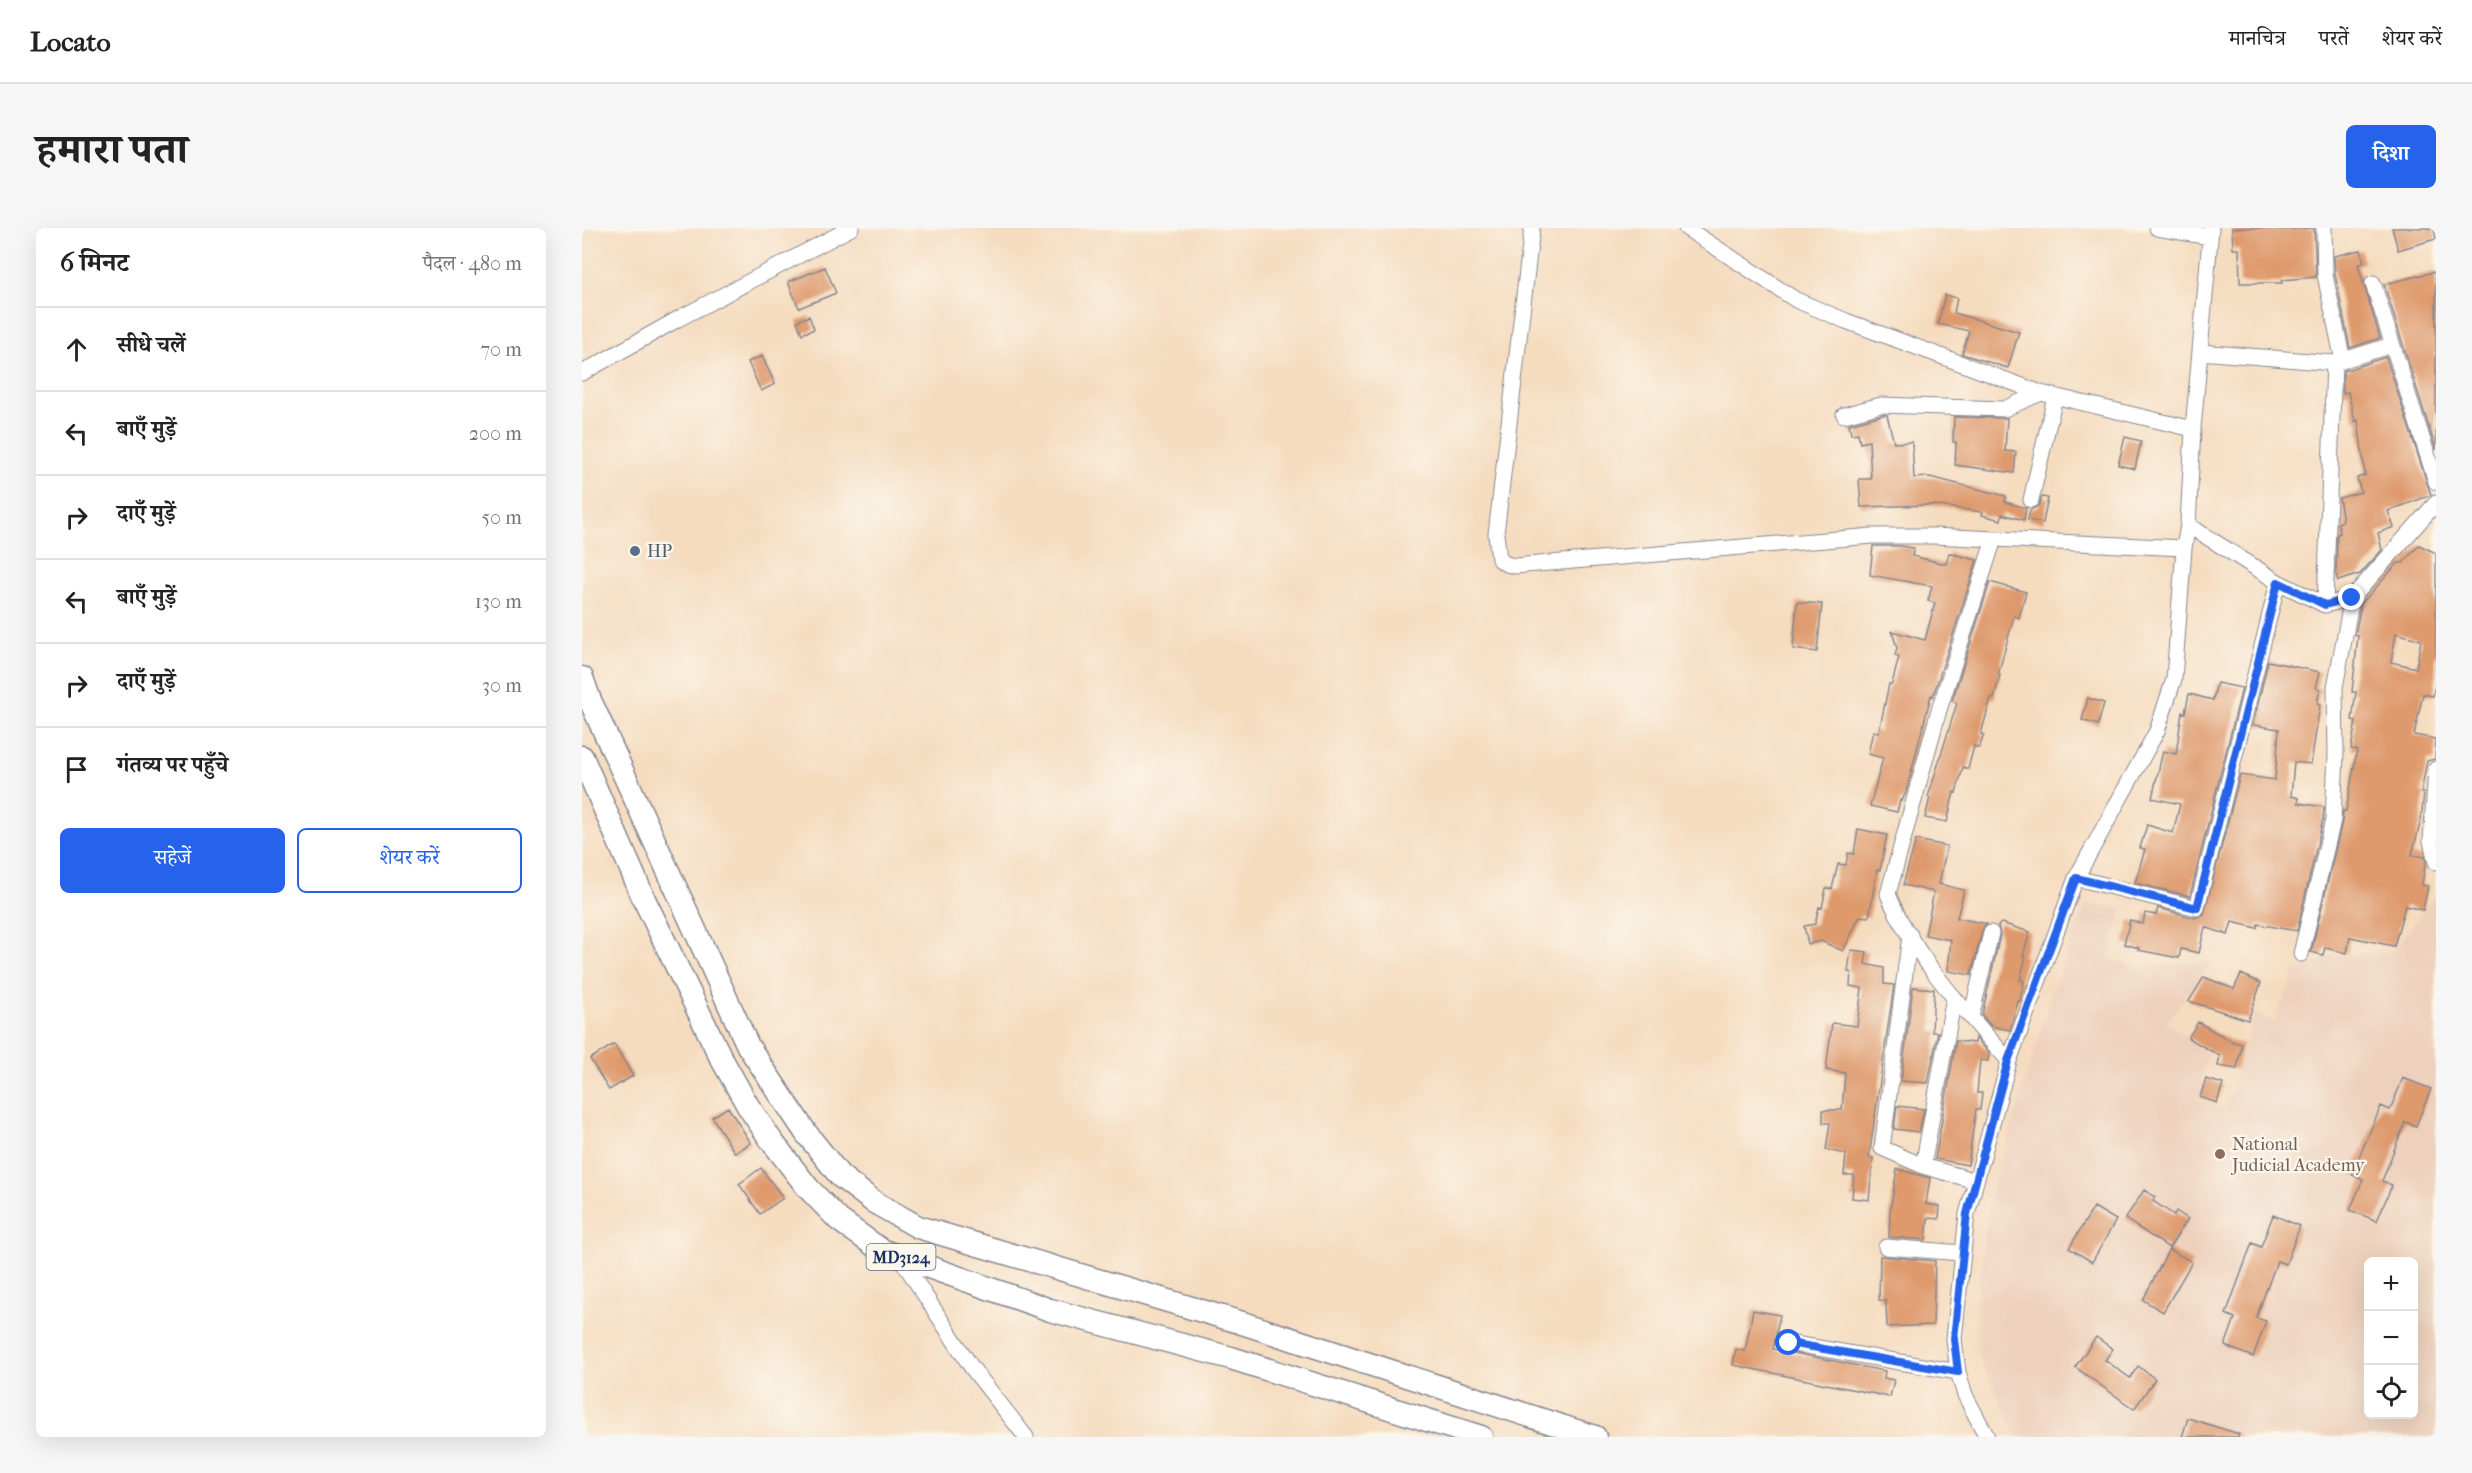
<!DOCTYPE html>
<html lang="hi">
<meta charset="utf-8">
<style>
body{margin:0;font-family:"IM FELL French Canon","Noto Serif Devanagari",serif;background:#f6f6f6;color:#222}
.controls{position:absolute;right:18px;bottom:18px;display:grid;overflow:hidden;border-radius:9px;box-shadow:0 6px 24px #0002}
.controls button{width:54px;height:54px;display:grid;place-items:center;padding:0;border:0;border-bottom:2px solid #e0e0e0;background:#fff;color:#222;font:30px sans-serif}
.stop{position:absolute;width:18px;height:18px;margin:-14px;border:4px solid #2563eb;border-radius:50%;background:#fff}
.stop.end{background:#2563eb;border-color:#fff;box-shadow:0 2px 6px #0008}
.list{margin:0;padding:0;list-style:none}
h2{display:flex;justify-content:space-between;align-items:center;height:78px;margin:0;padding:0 24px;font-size:26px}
h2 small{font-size:20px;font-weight:400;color:#767676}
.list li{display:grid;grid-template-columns:39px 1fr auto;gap:18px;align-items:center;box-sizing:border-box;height:84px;padding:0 24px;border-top:2px solid #e0e0e0}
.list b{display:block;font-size:22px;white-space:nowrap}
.list em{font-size:20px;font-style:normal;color:#767676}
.actions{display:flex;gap:12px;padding:18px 24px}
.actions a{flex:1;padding:14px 0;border:2px solid #2563eb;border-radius:9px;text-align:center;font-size:21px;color:#2563eb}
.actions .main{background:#2563eb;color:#fff}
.icon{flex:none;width:33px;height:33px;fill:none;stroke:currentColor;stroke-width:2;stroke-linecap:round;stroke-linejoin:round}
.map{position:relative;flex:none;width:1854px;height:1209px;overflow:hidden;border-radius:9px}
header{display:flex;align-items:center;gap:36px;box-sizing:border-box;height:84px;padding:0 30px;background:#fff;border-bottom:2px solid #e0e0e0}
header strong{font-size:28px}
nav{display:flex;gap:33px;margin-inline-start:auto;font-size:21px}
.intro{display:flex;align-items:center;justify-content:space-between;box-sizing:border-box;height:144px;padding:0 36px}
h1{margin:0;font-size:42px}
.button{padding:15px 27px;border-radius:9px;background:#2563eb;color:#fff;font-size:21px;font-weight:700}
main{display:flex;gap:36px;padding:0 36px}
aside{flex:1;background:#fff;border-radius:9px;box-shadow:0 6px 24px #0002}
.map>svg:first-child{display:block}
</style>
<header>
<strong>Locato</strong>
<nav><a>मानचित्र</a><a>परतें</a><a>शेयर करें</a></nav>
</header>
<div class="intro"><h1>हमारा पता</h1><a class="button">दिशा</a></div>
<main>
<aside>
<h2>6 मिनट<small>पैदल · 480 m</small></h2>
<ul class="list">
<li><svg class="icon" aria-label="ahead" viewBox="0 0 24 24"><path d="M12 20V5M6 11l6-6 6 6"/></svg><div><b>सीधे चलें</b></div><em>70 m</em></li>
<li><svg class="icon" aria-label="left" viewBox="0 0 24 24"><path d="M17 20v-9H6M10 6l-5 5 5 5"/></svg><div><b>बाएँ मुड़ें</b></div><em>200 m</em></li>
<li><svg class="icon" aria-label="right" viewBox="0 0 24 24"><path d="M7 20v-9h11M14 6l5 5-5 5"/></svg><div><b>दाएँ मुड़ें</b></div><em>50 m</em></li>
<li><svg class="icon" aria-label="left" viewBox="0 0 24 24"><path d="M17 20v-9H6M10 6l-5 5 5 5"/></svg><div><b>बाएँ मुड़ें</b></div><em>130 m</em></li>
<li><svg class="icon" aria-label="right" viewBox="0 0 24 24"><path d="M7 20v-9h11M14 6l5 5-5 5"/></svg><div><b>दाएँ मुड़ें</b></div><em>30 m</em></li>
<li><svg class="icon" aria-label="arrive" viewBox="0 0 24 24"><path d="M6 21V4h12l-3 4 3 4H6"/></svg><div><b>गंतव्य पर पहुँचे</b></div></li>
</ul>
<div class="actions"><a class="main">सहेजें</a><a>शेयर करें</a></div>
</aside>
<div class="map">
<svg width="1854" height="1209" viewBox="0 0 1854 1209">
<rect width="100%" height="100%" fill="#fbf7ec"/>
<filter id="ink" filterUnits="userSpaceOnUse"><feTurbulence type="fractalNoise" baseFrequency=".0167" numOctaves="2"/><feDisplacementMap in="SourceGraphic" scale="12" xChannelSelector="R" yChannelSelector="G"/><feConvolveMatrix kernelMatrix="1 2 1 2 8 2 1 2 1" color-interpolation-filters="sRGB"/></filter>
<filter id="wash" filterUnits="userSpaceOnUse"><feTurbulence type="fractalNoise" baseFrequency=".008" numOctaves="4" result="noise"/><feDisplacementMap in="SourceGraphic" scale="24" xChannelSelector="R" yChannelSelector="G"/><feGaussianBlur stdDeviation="1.35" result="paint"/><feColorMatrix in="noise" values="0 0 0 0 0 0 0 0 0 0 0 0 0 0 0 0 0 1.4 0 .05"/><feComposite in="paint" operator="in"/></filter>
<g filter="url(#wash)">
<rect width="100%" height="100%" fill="#f5dcbf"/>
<!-- built -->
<path fill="#eed1bc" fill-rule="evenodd" d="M 1852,669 L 1854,670 L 1854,1209 L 1436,1209 L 1397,1130 L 1394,1078 L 1408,970 L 1470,765 L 1504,676 L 1540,680 L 1527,731 L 1558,739 L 1631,733 L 1584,795 L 1626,824 L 1616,871 L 1644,881 L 1672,786 L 1693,793 L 1712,745 L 1750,728 L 1810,724 ZM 1786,1034 L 1832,1034 L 1832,1186 L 1786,1186 Z"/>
<g id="blocks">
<!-- building -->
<path fill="#de996c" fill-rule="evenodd" d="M 1650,0 L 1695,0 L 1695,2 L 1732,0 L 1734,49 L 1700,52 L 1700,55 L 1658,55 L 1657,21 L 1651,21 Z
M 1810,0 L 1852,0 L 1854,11 L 1816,22 Z
M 1779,22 L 1782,35 L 1776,37 L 1798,110 L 1768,120 L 1753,46 L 1752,28 Z
M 243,39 L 254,65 L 217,80 L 206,54 Z
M 1852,44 L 1854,53 L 1854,222 L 1802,56 Z
M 1363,67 L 1375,70 L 1372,85 L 1437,104 L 1426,140 L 1380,126 L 1387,103 L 1356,96 Z
M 227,88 L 232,101 L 220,106 L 215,93 Z
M 180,128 L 193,156 L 179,163 L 166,134 Z
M 1804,129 L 1849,267 L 1806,283 L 1812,299 L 1796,305 L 1800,322 L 1778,346 L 1756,353 L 1754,346 L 1755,306 L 1758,305 L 1756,295 L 1761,293 L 1757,270 L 1779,264 L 1775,250 L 1783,247 L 1776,192 L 1773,193 L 1766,164 L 1761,165 L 1761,143 Z
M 1300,187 L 1305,187 L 1312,215 L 1330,214 L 1332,250 L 1348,249 L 1424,268 L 1423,274 L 1444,280 L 1442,292 L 1420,286 L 1419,292 L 1400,287 L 1401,284 L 1351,277 L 1279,279 L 1277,251 L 1289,251 L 1287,213 L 1278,215 L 1276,205 L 1269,206 L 1267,196 Z
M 1372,189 L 1425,190 L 1423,223 L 1434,224 L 1432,245 L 1373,237 L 1374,214 L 1371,214 Z
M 1543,209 L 1559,213 L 1553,241 L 1536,237 Z
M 1460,269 L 1466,270 L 1461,295 L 1446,292 L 1448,282 L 1456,278 Z
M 1837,317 L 1854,325 L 1854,452 L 1851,468 L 1841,466 L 1832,507 L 1854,511 L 1853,531 L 1845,533 L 1839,565 L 1842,565 L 1839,592 L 1830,627 L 1843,629 L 1844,632 L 1840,657 L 1846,658 L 1841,682 L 1823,678 L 1812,718 L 1768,709 L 1765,725 L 1743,720 L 1741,727 L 1729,724 L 1760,594 L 1761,583 L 1764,583 L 1775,522 L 1769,521 L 1774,493 L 1770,492 L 1774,464 L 1770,464 L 1776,408 L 1773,407 L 1779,376 L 1816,335 L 1821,335 ZM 1814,405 L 1839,412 L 1834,440 L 1809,434 Z
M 1291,318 L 1319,318 L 1332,320 L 1330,328 L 1364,336 L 1367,325 L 1395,332 L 1351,468 L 1349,467 L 1324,564 L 1320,573 L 1318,572 L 1315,584 L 1288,578 L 1301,530 L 1286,526 L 1291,503 L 1297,504 L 1307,456 L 1310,456 L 1317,429 L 1313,428 L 1315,420 L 1310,403 L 1343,412 L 1353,375 L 1346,373 L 1350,358 L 1288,347 Z
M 1408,354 L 1444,364 L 1437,390 L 1432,388 L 1416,447 L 1418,447 L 1412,471 L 1409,470 L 1399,506 L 1402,507 L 1397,520 L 1392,518 L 1386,541 L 1381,539 L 1374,565 L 1372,564 L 1365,594 L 1343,590 L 1348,570 L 1346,569 L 1375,475 L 1370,473 Z
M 1215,374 L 1240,376 L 1235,424 L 1211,421 Z
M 1686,433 L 1738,444 L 1734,460 L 1738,461 L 1735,476 L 1738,477 L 1729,536 L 1712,534 L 1709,568 L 1717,570 L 1716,575 L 1742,579 L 1741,591 L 1715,703 L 1676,696 L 1675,700 L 1650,694 L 1646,707 L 1623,699 L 1617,725 L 1599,721 L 1597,730 L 1556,722 L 1557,720 L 1542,716 L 1548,692 L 1561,696 L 1563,685 L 1574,687 L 1576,680 L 1613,690 L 1622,686 L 1658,547 L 1693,552 L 1697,501 L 1671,497 Z
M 1635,455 L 1660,460 L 1608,668 L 1553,655 L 1563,621 L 1558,620 L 1565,597 L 1591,605 L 1598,576 L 1570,570 L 1581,523 L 1594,526 L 1600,484 L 1603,485 L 1607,466 L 1631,472 Z
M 1506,470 L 1522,475 L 1516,497 L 1500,492 Z
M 1276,601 L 1305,607 L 1298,642 L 1295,642 L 1287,689 L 1278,688 L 1261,723 L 1239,713 L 1226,716 L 1222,698 L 1233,696 L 1237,679 L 1240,680 L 1244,660 L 1250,661 L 1256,636 L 1264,637 L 1266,625 L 1272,626 Z
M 1334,612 L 1365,618 L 1357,656 L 1382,662 L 1375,690 L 1405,696 L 1400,703 L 1389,747 L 1366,743 L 1369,712 L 1343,707 L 1352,664 L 1321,657 Z
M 1419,695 L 1448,704 L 1441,728 L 1444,729 L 1438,752 L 1442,753 L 1438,773 L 1436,773 L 1428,802 L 1409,798 L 1400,787 L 1418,707 L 1416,698 Z
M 1269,722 L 1285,724 L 1283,736 L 1302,740 L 1302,756 L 1312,757 L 1287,929 L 1291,930 L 1287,972 L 1270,970 L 1272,947 L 1262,947 L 1264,926 L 1244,922 L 1248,895 L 1241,895 L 1241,882 L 1260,882 L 1263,845 L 1244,842 L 1250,795 L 1275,798 L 1280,760 L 1268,758 L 1269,744 L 1266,744 Z
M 1659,746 L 1679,755 L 1666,792 L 1607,773 L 1622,749 L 1652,761 Z
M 1331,759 L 1352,761 L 1350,804 L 1356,804 L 1346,855 L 1319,853 Z
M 1616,794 L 1651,814 L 1660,816 L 1655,841 L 1636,838 L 1638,828 L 1606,810 Z
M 1394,810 L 1407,825 L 1406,833 L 1398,832 L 1395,865 L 1400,865 L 1398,882 L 1394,881 L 1386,937 L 1353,931 L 1374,813 L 1393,815 Z
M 32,816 L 51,848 L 27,862 L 8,831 Z
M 1821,850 L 1849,861 L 1834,898 L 1823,894 L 1800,953 L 1810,957 L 1795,993 L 1768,982 L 1781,951 L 1770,946 L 1799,878 L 1808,882 Z
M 1624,851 L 1641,856 L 1635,875 L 1618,869 Z
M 1315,878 L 1342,881 L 1337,904 L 1312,901 Z
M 146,879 L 169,915 L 153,925 L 130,889 Z
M 179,940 L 201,970 L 178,986 L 157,956 Z
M 1315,941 L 1348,950 L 1344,976 L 1358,978 L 1357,991 L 1346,990 L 1344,1012 L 1307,1009 L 1308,984 Z
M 1562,962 L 1573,969 L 1571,973 L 1592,987 L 1594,983 L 1606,991 L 1587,1020 L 1543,991 Z
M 1512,979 L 1534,992 L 1510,1034 L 1487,1020 Z
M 1691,987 L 1718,998 L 1704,1036 L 1695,1033 L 1674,1090 L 1684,1093 L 1671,1129 L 1643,1118 L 1653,1090 L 1644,1086 L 1670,1015 L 1679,1019 Z
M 1587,1021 L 1610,1034 L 1581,1084 L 1561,1072 Z
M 1298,1028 L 1353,1033 L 1351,1097 L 1305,1099 L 1304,1073 L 1297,1072 Z
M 1171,1082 L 1198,1087 L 1191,1121 L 1303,1143 L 1302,1150 L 1312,1152 L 1308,1169 L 1151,1137 L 1154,1121 L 1163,1123 Z
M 1514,1109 L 1531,1121 L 1523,1132 L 1548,1150 L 1556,1138 L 1573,1151 L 1552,1181 L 1493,1139 Z
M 1606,1190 L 1657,1206 L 1656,1209 L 1600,1209 Z"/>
</g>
</g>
<g filter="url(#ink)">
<use href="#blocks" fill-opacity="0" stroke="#88868e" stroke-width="1.5"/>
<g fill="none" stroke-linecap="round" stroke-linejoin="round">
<defs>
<path id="minor" d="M 950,0 L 914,306 L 917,331 L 924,336 L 933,338 L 1291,308 L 1351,308 L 1602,320
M 1104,0 L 1214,72 L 1264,93 L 1459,165 L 1611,201
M 1575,0 L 1628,9
M 1742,0 L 1743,47 L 1761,133
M 1791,55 L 1854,254
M 1618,124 L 1752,135 L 1810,117
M 0,145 L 96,91 L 269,0
M 1262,187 L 1299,177 L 1422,181 L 1459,165
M 1449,272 L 1473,169
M 1606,297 L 1696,354 L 1743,377 L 1770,370 L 1854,275
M 1412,311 L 1357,482 L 1306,666 C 1332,730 1383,782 1427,833
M 1743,377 L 1752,135
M 1854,541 L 1849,613 L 1854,634
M 1494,650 L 1615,680 L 1696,354
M 1328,707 L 1300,920 L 1341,938 L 1394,953
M 1719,726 L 1751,592 L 1754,526 L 1753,459 L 1770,370
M 1389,789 L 1409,705
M 1341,938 L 1372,770
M 1304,1019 L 1380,1025
M 318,1029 L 390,1140 L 444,1209
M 1207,1115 L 1376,1144
M 1405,1209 L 1383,1167 L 1376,1144 L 1372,1111 L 1385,986 L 1427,833 L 1494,650 L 1575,503 L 1592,451 L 1602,320 L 1606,297 L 1611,201 L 1629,0"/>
<path id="primary" d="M 0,450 L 7,470 L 166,818 L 224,905 L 258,948 L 292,974 L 336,999 L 657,1094 L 1013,1209
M 0,529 L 62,671 L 138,828 L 166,878 L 189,912 L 226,960 L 257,992 L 299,1022 L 468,1082 L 649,1130 L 899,1209"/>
</defs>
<!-- minor casing -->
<use href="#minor" stroke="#88868e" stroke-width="17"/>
<!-- primary casing -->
<use href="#primary" stroke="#88868e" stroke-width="25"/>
<!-- minor -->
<use href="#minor" stroke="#fff" stroke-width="15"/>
<!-- primary -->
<use href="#primary" stroke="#fff" stroke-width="22"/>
</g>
</g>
<g fill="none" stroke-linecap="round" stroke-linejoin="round" filter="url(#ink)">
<!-- route -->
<path stroke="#2563eb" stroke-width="8" d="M 1207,1115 L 1376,1144 L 1372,1111 L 1385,986 L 1426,833 L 1494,650 L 1615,680 L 1696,354 L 1743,377 L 1770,370"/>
</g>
<!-- markers -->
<circle fill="#5c6f8a" stroke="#fbf7ec" stroke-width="2" cx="53" cy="323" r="6"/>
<circle fill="#8d6e63" stroke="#fbf7ec" stroke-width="2" cx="1638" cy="926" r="6"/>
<g text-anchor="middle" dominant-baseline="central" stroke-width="4.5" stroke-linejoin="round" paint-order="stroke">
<!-- shield labels -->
<rect fill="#fbf7ec" stroke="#5e6b89" stroke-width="1.5" x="284.5" y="1016" width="69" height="26" rx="4.5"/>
<g font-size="16" font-weight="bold" fill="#1b2f5e">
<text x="319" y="1029">MD3124</text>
</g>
<!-- service labels -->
<g font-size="18" fill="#4e5e75" stroke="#fbf7ec" text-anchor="start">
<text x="65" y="323">HP</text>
</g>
<!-- education labels -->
<g font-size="18" fill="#785e54" stroke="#fbf7ec" text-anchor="start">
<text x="1650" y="916">National<tspan x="1650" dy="21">Judicial Academy</tspan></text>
</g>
</g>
</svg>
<div class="controls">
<button>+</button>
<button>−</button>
<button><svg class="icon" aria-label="locate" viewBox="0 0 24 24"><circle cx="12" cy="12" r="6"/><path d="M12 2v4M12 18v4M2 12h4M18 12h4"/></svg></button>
</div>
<div class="stop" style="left:1207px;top:1115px"></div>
<div class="stop end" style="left:1770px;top:370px"></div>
</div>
</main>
